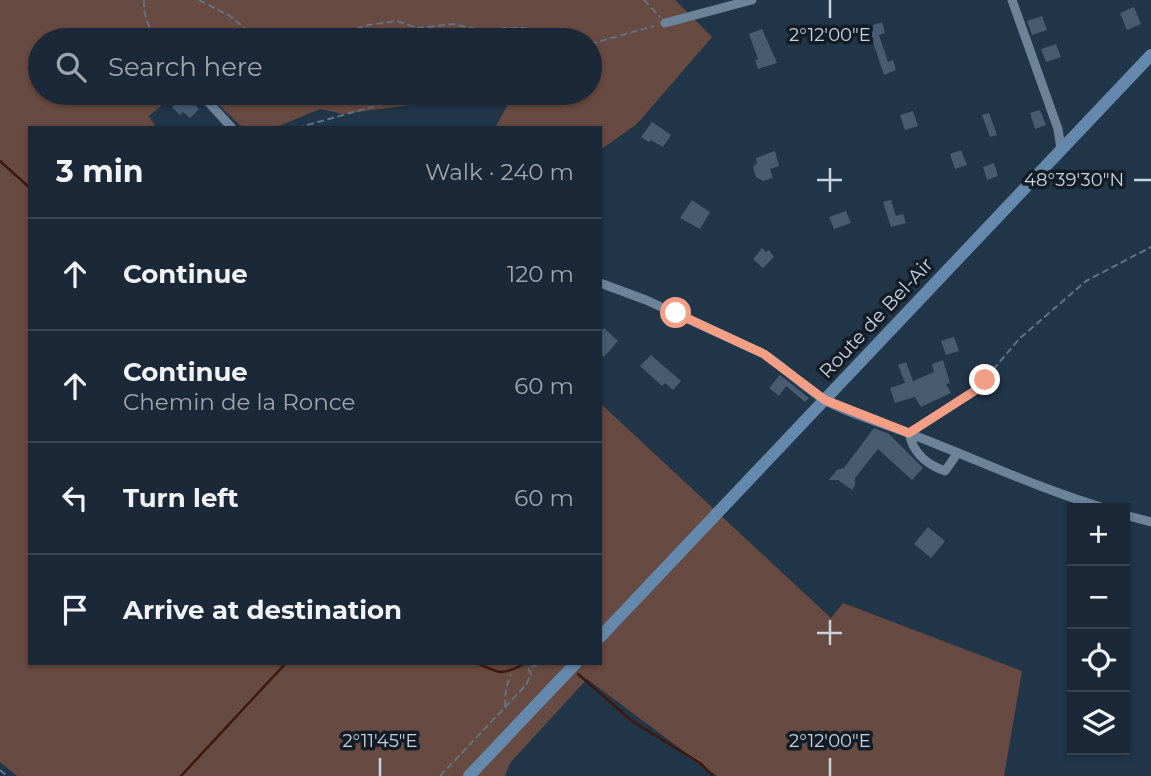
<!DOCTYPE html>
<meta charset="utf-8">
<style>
body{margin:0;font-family:Montserrat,sans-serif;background:#273442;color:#f1f3f6}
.controls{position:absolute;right:21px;bottom:21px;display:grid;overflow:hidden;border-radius:0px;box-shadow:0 2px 5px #0004}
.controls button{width:63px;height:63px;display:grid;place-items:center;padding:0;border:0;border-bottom:2px solid #384452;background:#1a2837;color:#f1f3f6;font:35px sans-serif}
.stop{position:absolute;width:21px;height:21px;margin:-16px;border:5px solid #f39f85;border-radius:50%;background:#fff}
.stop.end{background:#f39f85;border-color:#fff;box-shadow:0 2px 7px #0008}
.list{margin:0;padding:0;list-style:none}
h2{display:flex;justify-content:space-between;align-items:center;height:91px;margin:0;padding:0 28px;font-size:30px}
h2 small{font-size:23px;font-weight:400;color:#9fa6ad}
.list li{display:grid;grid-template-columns:46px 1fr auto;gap:21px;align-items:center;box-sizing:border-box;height:112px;padding:0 28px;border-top:2px solid #384452}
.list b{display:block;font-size:26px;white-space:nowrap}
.list p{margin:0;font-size:23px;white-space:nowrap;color:#9fa6ad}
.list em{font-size:23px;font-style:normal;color:#9fa6ad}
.icon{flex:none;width:38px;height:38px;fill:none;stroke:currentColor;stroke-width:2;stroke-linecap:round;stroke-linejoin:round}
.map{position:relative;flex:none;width:1151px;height:776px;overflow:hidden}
.search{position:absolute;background:#1a2837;box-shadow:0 2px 5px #0004;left:28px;top:28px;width:574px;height:77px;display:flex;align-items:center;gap:18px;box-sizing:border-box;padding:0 24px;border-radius:38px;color:#9fa6ad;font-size:26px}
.panel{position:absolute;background:#1a2837;box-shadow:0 2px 5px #0004;left:28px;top:126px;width:574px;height:539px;border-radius:0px}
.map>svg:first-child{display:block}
</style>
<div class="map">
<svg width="1151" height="776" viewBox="0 0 1151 776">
<rect width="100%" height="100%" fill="#223649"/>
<!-- green -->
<path fill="#674a41" d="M 0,0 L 675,0 L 712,37 L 637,124 L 600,150 L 600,128 L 495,128 L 513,95 L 484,95 L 343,114 L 320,109 L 274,128 L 243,128 L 206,93 L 590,93 L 590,40 L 40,40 L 40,93 L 176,93 L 149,116 L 156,128 L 30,128 L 30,663 L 600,663 L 600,403 L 831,618 L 843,603 L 1022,671 L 1004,776 L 717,776 L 587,679 L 510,763 L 505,776 L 17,776 L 0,762 Z"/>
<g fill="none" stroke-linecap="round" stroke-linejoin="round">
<!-- stream -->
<path stroke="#3d190d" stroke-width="2.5" d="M 0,161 L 30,188
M 477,663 C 498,673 501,676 522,665
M 578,674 L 632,721 L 700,763 L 713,776
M 181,776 L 286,663"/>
</g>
<!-- building -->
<path fill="#475c71" d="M 1134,7 L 1141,24 L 1127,30 L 1120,13 Z
M 1042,16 L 1047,30 L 1032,35 L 1027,21 Z
M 882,22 L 885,33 L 879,35 L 888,62 L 893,60 L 896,70 L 884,75 L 868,27 Z
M 762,29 L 777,63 L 758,69 L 755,60 L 758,59 L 749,34 Z
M 1056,44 L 1061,57 L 1046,62 L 1041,49 Z
M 185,94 L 199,109 L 190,118 L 183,112 L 180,115 L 172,107 Z
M 1040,110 L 1046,125 L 1035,129 L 1030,113 Z
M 913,111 L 918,126 L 905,130 L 900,115 Z
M 989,113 L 997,135 L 990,137 L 982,115 Z
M 652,122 L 671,135 L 663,147 L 651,140 L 649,142 L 641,137 Z
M 961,150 L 967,165 L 955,169 L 950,154 Z
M 775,151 L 779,166 L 770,169 L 773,178 L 763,181 L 756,177 L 753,167 L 757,163 L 756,158 Z
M 994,163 L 998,176 L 987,180 L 983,167 Z
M 692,200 L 710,212 L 700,229 L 680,218 Z
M 891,200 L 896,216 L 903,214 L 906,223 L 891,227 L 883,202 Z
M 846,211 L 851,223 L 834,229 L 829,217 Z
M 762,248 L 766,252 L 769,250 L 774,257 L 763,268 L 753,259 Z
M 604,328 L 618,341 L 604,357 L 600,353 L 600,333 Z
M 954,337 L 959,351 L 946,355 L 941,341 Z
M 651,355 L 681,381 L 673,390 L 665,383 L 662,386 L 640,366 Z
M 943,360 L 950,383 L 946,384 L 951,393 L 921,407 L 915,397 L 895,403 L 890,388 L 905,383 L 898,365 L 906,362 L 913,381 L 934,372 L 932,364 Z
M 780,375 L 809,398 L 805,402 L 786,386 L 779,396 L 769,388 Z
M 874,428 L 889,434 L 923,468 L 912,480 L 878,449 L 855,478 L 855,485 L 852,490 L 838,480 L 829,480 L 837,470 L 844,468 Z
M 928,527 L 945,541 L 931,558 L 914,544 Z"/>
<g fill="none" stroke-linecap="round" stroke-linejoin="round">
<!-- path -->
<path stroke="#627383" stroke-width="2" stroke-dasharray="7 3.5" stroke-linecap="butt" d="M 144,0 C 143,14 149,29 157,40
M 199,0 L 230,16 L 248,31 L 269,34 L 280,40
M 644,0 L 660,17
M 327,40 L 332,36 L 368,25 L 397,21 L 418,28 L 453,24 L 486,31 L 504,28 L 524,28 L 532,30 L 544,40
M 590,44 L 654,26
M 297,128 L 421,93
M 919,427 L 976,390 L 1019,339 L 1086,281 L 1151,247
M 531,667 L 544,663
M 505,707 L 506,688 L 511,674
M 0,770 L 7,776
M 440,776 L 526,685 L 531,674 L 526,663"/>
<!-- minor -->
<path stroke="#6d8399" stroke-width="9" d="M 1012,0 L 1058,129 L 1061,149
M 665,23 L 752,0
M 200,93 L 232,128
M 600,283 L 646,300 L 764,354 C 786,368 805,389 828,402 C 853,415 882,423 908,433 C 974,458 1037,488 1104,508
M 909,433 C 913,453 926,464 945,471 L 957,454
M 1125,515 L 1151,522"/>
<!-- secondary -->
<path stroke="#6589ac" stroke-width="12" d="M 600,637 L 1151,55
M 469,776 L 576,663"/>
</g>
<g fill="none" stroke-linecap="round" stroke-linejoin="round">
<!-- route -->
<path stroke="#f39f85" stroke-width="9" d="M 676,313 L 764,354 L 825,400 L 909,433 L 976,390 L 985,380"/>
</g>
<!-- ticks -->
<path fill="none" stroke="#c7d3df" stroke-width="2.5" d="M 830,0 L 830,18M 830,168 L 830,192M 817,180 L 842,180M 1134,180 L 1151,180M 830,620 L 830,645M 817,633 L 842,633M 380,758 L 380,776M 830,758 L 830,776"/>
<g text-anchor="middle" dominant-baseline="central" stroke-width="7" stroke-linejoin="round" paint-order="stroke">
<!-- street labels -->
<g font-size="19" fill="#c7d3df" stroke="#141d25">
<text transform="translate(876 318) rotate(-47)">Route de Bel-Air</text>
</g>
</g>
<g font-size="18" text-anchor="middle" fill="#c7d3df" stroke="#141d25" stroke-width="7" stroke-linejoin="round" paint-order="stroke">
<text x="830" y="41">2°12'00"E</text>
<text x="1074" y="186">48°39'30"N</text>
<text x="380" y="747">2°11'45"E</text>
<text x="830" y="747">2°12'00"E</text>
</g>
</svg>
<div class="controls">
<button>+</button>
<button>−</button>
<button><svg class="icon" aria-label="locate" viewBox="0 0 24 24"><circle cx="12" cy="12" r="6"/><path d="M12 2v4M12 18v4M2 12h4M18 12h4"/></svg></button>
<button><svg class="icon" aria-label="layers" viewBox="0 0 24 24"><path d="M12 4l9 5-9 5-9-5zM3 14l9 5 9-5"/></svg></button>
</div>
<div class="stop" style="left:676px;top:313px"></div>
<div class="stop end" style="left:985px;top:380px"></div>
<div class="search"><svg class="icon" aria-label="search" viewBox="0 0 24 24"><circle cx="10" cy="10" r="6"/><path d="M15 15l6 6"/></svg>Search here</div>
<section class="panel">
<h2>3 min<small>Walk · 240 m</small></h2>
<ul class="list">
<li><svg class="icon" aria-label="ahead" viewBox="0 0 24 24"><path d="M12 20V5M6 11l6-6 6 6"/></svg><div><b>Continue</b></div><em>120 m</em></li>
<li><svg class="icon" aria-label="ahead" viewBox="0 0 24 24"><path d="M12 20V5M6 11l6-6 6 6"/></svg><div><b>Continue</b><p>Chemin de la Ronce</p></div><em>60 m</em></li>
<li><svg class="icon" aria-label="left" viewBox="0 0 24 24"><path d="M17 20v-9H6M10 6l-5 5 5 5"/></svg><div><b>Turn left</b></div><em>60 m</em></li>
<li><svg class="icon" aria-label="arrive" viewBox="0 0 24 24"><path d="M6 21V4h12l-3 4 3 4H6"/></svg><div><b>Arrive at destination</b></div></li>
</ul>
</section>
</div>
